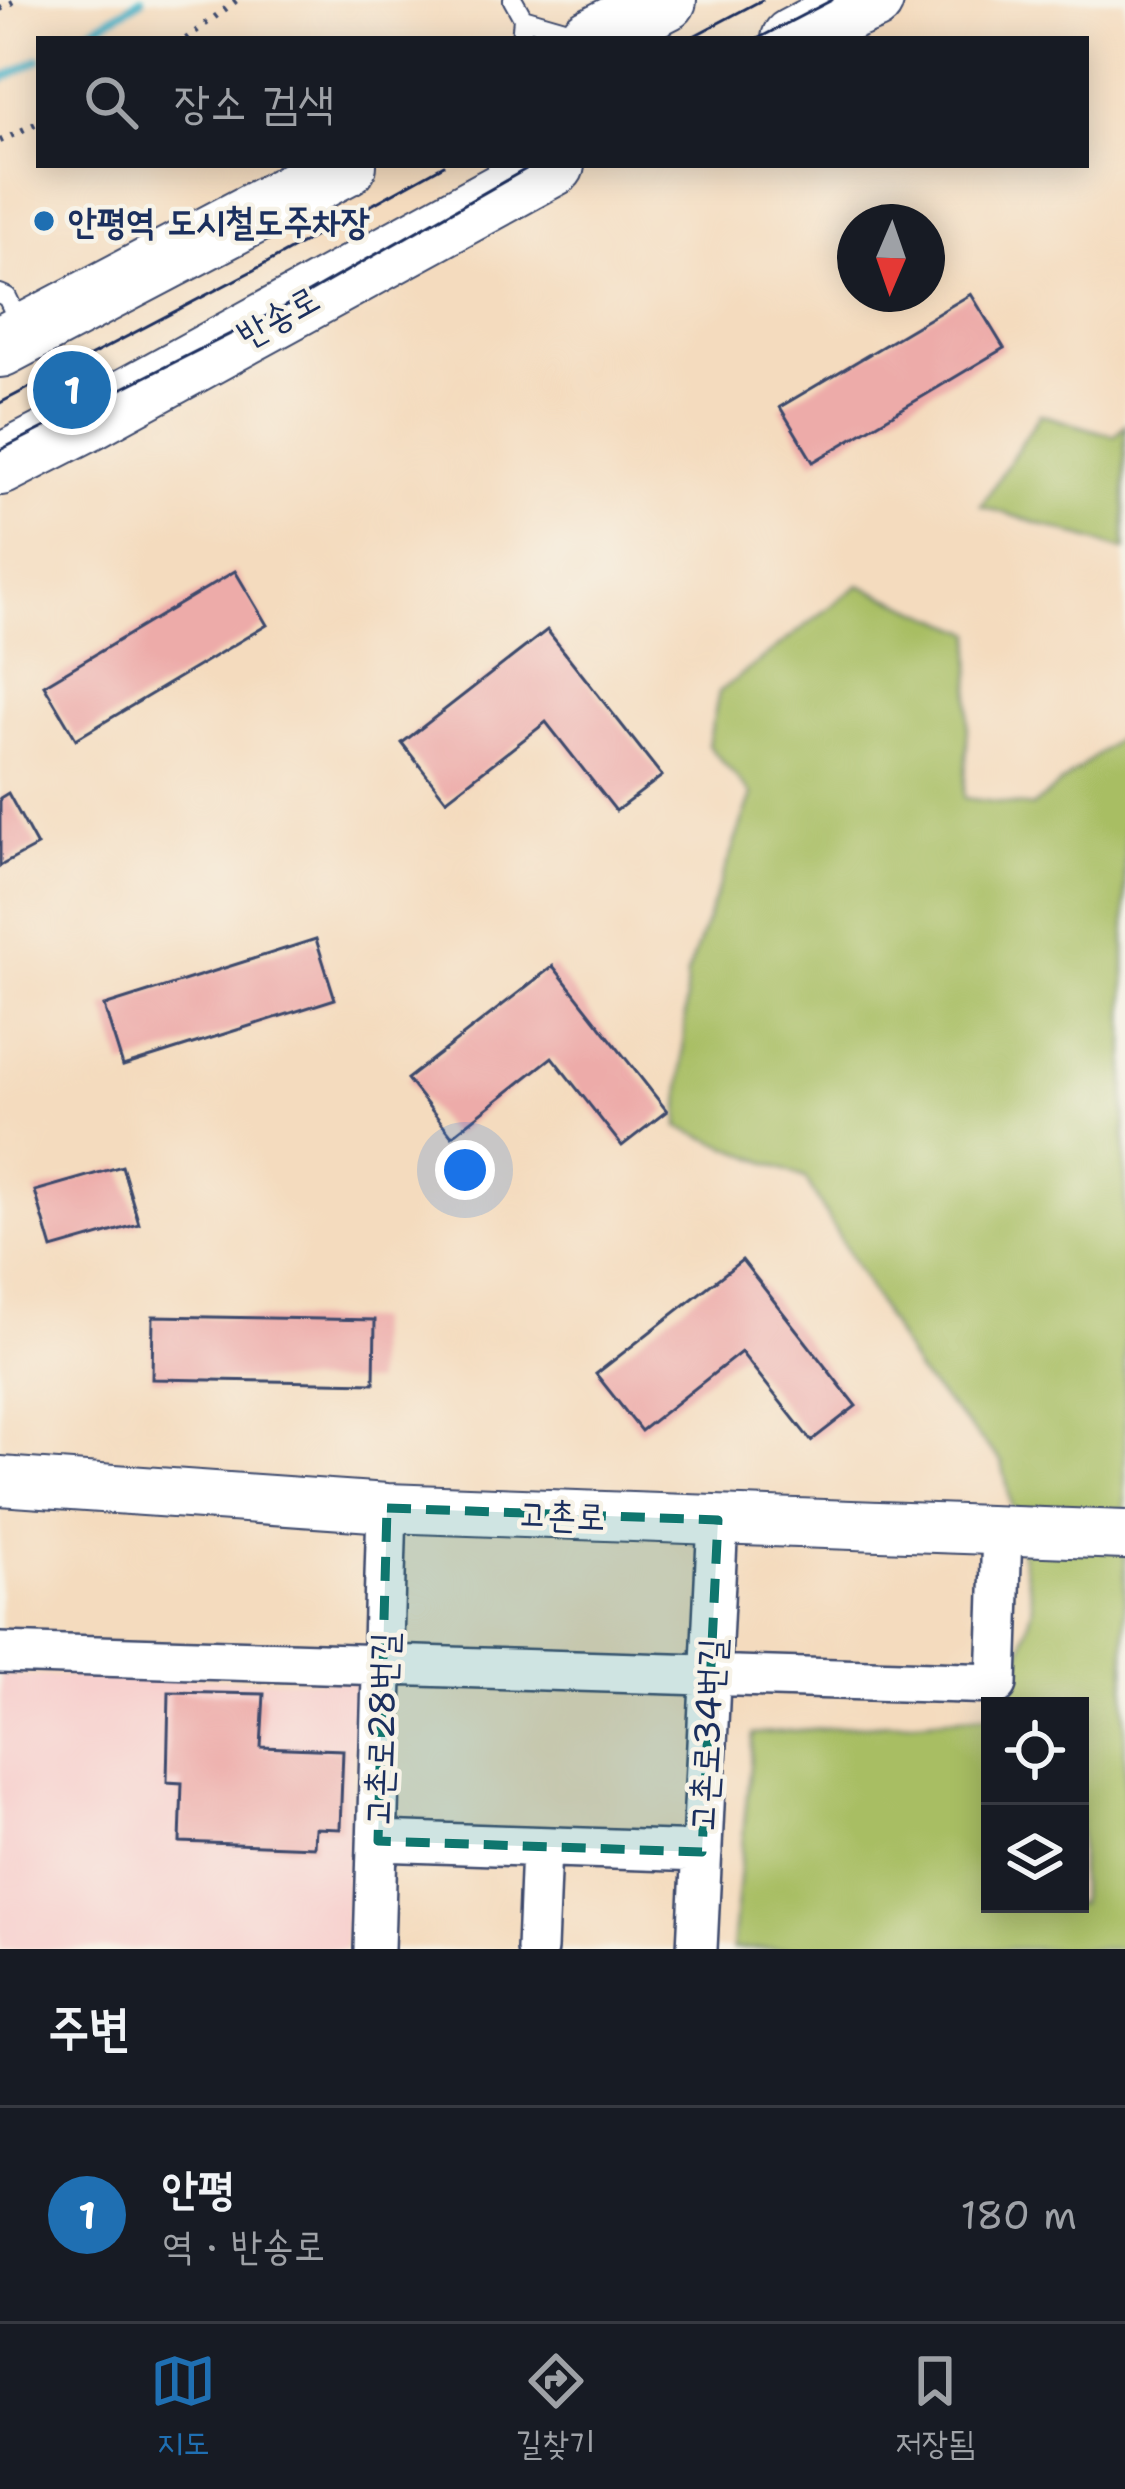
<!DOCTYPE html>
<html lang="ko">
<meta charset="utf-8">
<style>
body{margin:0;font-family:"Shantell Sans","Poor Story",sans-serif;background:#242831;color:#f1f3f6}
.controls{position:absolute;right:36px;bottom:36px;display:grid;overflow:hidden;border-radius:0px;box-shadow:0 6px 30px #0003}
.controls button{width:108px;height:108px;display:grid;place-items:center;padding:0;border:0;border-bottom:3px solid #363941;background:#171b24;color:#f1f3f6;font:60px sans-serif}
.compass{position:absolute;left:837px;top:204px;width:108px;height:108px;border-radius:50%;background:#171b24;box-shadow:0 6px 30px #0003;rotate:182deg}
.you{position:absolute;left:465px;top:1170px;width:42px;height:42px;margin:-30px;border:9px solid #fff;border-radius:50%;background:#1a73e8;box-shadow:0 0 0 18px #1a73e833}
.badge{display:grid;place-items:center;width:78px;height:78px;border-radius:50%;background:#1f6fb2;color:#fff;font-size:39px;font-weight:700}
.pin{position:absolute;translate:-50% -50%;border:6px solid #fff;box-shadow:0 3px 12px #0006}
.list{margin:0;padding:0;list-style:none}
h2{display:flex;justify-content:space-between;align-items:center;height:156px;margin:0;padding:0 48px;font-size:51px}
h2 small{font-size:39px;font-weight:400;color:#9ea1a6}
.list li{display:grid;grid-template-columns:78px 1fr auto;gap:36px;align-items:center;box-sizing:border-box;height:216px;padding:0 48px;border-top:3px solid #363941}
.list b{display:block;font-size:45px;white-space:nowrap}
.list p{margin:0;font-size:39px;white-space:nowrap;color:#9ea1a6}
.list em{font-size:39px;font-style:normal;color:#9ea1a6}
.icon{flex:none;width:66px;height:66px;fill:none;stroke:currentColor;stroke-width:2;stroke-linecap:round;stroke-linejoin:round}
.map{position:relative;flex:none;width:1125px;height:1949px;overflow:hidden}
.search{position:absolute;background:#171b24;box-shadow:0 6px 30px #0003;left:36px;right:36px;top:36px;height:132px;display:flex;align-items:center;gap:30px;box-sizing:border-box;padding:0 42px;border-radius:0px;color:#9ea1a6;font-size:45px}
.sheet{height:372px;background:#171b24}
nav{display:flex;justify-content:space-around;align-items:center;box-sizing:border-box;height:168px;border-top:3px solid #363941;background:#171b24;font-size:33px;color:#9ea1a6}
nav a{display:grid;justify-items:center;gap:6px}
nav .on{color:#1f6fb2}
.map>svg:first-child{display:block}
</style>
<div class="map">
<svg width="1125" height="1949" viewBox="0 0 1125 1949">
<rect width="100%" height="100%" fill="#f7f3e8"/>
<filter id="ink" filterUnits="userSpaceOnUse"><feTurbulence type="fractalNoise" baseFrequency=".00833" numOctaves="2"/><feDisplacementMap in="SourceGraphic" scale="24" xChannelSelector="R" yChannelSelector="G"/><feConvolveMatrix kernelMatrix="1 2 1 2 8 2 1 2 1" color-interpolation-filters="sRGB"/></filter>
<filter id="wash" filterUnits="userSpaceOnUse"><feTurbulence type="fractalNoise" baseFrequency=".004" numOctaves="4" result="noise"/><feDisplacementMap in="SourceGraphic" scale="48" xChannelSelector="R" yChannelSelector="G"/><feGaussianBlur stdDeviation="2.7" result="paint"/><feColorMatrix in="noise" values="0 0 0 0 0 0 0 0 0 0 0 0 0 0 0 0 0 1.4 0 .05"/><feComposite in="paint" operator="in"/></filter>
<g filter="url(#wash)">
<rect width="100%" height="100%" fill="#f4dbbe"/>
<!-- built -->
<path fill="#f7d0ce" d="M 0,1675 L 356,1681 L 345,1949 L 0,1949 Z"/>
<!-- green -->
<path fill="#a8be63" stroke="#627660" stroke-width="3" d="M 1040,414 L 1115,436 L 1125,425 L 1125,550 L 981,506 Z
M 859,585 L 973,633 L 964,798 L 1032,807 L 1125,732 L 1125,1949 L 732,1949 L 753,1734 L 990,1715 L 990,1904 L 1080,1904 L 1080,1706 L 1007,1706 L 1033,1606 L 1002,1462 L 918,1373 L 805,1178 L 679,1127 L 687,975 L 752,795 L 708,745 L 719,692 Z"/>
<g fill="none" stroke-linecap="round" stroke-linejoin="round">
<!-- stream -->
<path stroke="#45afc4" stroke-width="9" d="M 76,39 L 141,0
M 0,80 L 39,59"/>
</g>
<g id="blocks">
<!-- building -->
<path fill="#edaba9" d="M 971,294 L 1004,348 L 813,462 L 780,407 Z
M 235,571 L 267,625 L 76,739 L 44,685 Z
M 547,630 L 662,776 L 616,811 L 546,722 L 446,800 L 402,743 Z
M 8,793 L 37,846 L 0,866 L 0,798 Z
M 316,939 L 335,999 L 123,1066 L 104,1006 Z
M 553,966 L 667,1111 L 622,1146 L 552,1057 L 452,1136 L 407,1079 Z
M 122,1166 L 139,1224 L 52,1249 L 35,1191 Z
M 742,1260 L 856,1406 L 811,1441 L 741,1352 L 641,1431 L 596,1374 Z
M 153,1316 L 375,1320 L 374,1383 L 152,1379 Z
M 169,1692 L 264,1694 L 261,1747 L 343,1750 L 340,1829 L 315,1828 L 314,1847 L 180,1842 L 182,1783 L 167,1782 Z"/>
</g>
</g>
<g filter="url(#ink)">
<use href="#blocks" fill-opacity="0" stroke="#3c496c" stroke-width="3"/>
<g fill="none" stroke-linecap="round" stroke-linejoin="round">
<defs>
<path id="service" d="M 513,0 L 523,18 L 521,39
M 523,18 L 582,35
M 0,294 L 7,297 L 20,324"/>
<path id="minor" d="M 0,1653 L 997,1684 L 1002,1531
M 378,1841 L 702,1852
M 374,1949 L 387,1508
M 537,1949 L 541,1847
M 697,1949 L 718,1520"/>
<path id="tertiary" d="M 0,1481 L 387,1508 L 1125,1535"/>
<path id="primary" d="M 590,39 L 666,0
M 792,39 L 835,16 L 873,0
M 0,347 L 346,165
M 0,465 L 90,419 L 554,165"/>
</defs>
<!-- service casing -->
<use href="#service" stroke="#3c496c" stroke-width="22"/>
<!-- minor casing -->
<use href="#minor" stroke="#3c496c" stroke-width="44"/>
<!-- tertiary casing -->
<use href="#tertiary" stroke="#3c496c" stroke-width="52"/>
<!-- primary casing -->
<use href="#primary" stroke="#3c496c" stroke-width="64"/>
<!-- path -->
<path stroke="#3c496c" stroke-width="6" stroke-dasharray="3 9" stroke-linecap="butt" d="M 0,9 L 17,0
M 186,39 L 237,0
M 0,141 L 39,122"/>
<!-- service -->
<use href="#service" stroke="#fff" stroke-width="18"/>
<!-- minor -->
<use href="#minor" stroke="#fff" stroke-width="39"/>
<!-- tertiary -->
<use href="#tertiary" stroke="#fff" stroke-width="48"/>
<!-- primary -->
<use href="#primary" stroke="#fff" stroke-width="60"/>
<!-- tram -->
<path stroke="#1b2f5e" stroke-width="3" d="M 688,39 L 762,0
M 757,39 L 832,0
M 0,403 L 254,270 L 444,165
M 0,450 L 280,309 L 533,165"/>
</g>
</g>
<!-- marked area -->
<path fill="#0f766e" fill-opacity="0.2" stroke="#0f766e" stroke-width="9" stroke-dasharray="24 15" stroke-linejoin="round" d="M 387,1508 L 718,1520 L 702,1852 L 378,1841 Z"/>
<!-- markers -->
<circle fill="#1f6fb2" stroke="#f7f3e8" stroke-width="4.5" cx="44" cy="221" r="12"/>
<g text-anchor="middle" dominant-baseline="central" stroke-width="9" stroke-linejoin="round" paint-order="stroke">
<!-- poi labels -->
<g font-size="36" font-weight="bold" fill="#1b2f5e" stroke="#f7f3e8" text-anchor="start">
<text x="68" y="221">안평역 도시철도주차장</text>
</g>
<!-- street labels -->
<g font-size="36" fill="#1b2f5e" stroke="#f7f3e8">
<text transform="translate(278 316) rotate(-29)">반송로</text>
<text transform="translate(562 1515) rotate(2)">고촌로</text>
<text transform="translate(381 1729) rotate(-88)">고촌로28번길</text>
<text transform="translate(707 1735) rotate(-87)">고촌로34번길</text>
</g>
</g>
</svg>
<div class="controls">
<button><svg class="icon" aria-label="locate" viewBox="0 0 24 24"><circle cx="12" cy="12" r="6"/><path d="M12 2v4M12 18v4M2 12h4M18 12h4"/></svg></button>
<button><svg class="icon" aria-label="layers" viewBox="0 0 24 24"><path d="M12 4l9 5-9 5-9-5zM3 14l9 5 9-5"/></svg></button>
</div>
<svg class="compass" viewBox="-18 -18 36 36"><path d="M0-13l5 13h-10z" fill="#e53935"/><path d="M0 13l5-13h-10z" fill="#9ea1a6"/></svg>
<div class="you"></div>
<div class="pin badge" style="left:72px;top:390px">1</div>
<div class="search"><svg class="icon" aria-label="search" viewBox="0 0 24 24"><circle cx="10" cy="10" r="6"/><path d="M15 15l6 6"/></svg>장소 검색</div>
</div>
<section class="sheet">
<h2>주변<small></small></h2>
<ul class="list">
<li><span class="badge">1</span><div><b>안평</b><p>역 · 반송로</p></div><em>180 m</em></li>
</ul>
</section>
<nav>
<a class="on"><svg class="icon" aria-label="map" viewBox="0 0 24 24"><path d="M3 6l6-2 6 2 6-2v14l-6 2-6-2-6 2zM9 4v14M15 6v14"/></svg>지도</a>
<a><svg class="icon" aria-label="directions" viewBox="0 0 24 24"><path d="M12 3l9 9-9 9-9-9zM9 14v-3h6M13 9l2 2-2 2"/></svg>길찾기</a>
<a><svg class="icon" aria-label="saved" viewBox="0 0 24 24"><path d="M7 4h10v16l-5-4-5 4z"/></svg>저장됨</a>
</nav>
